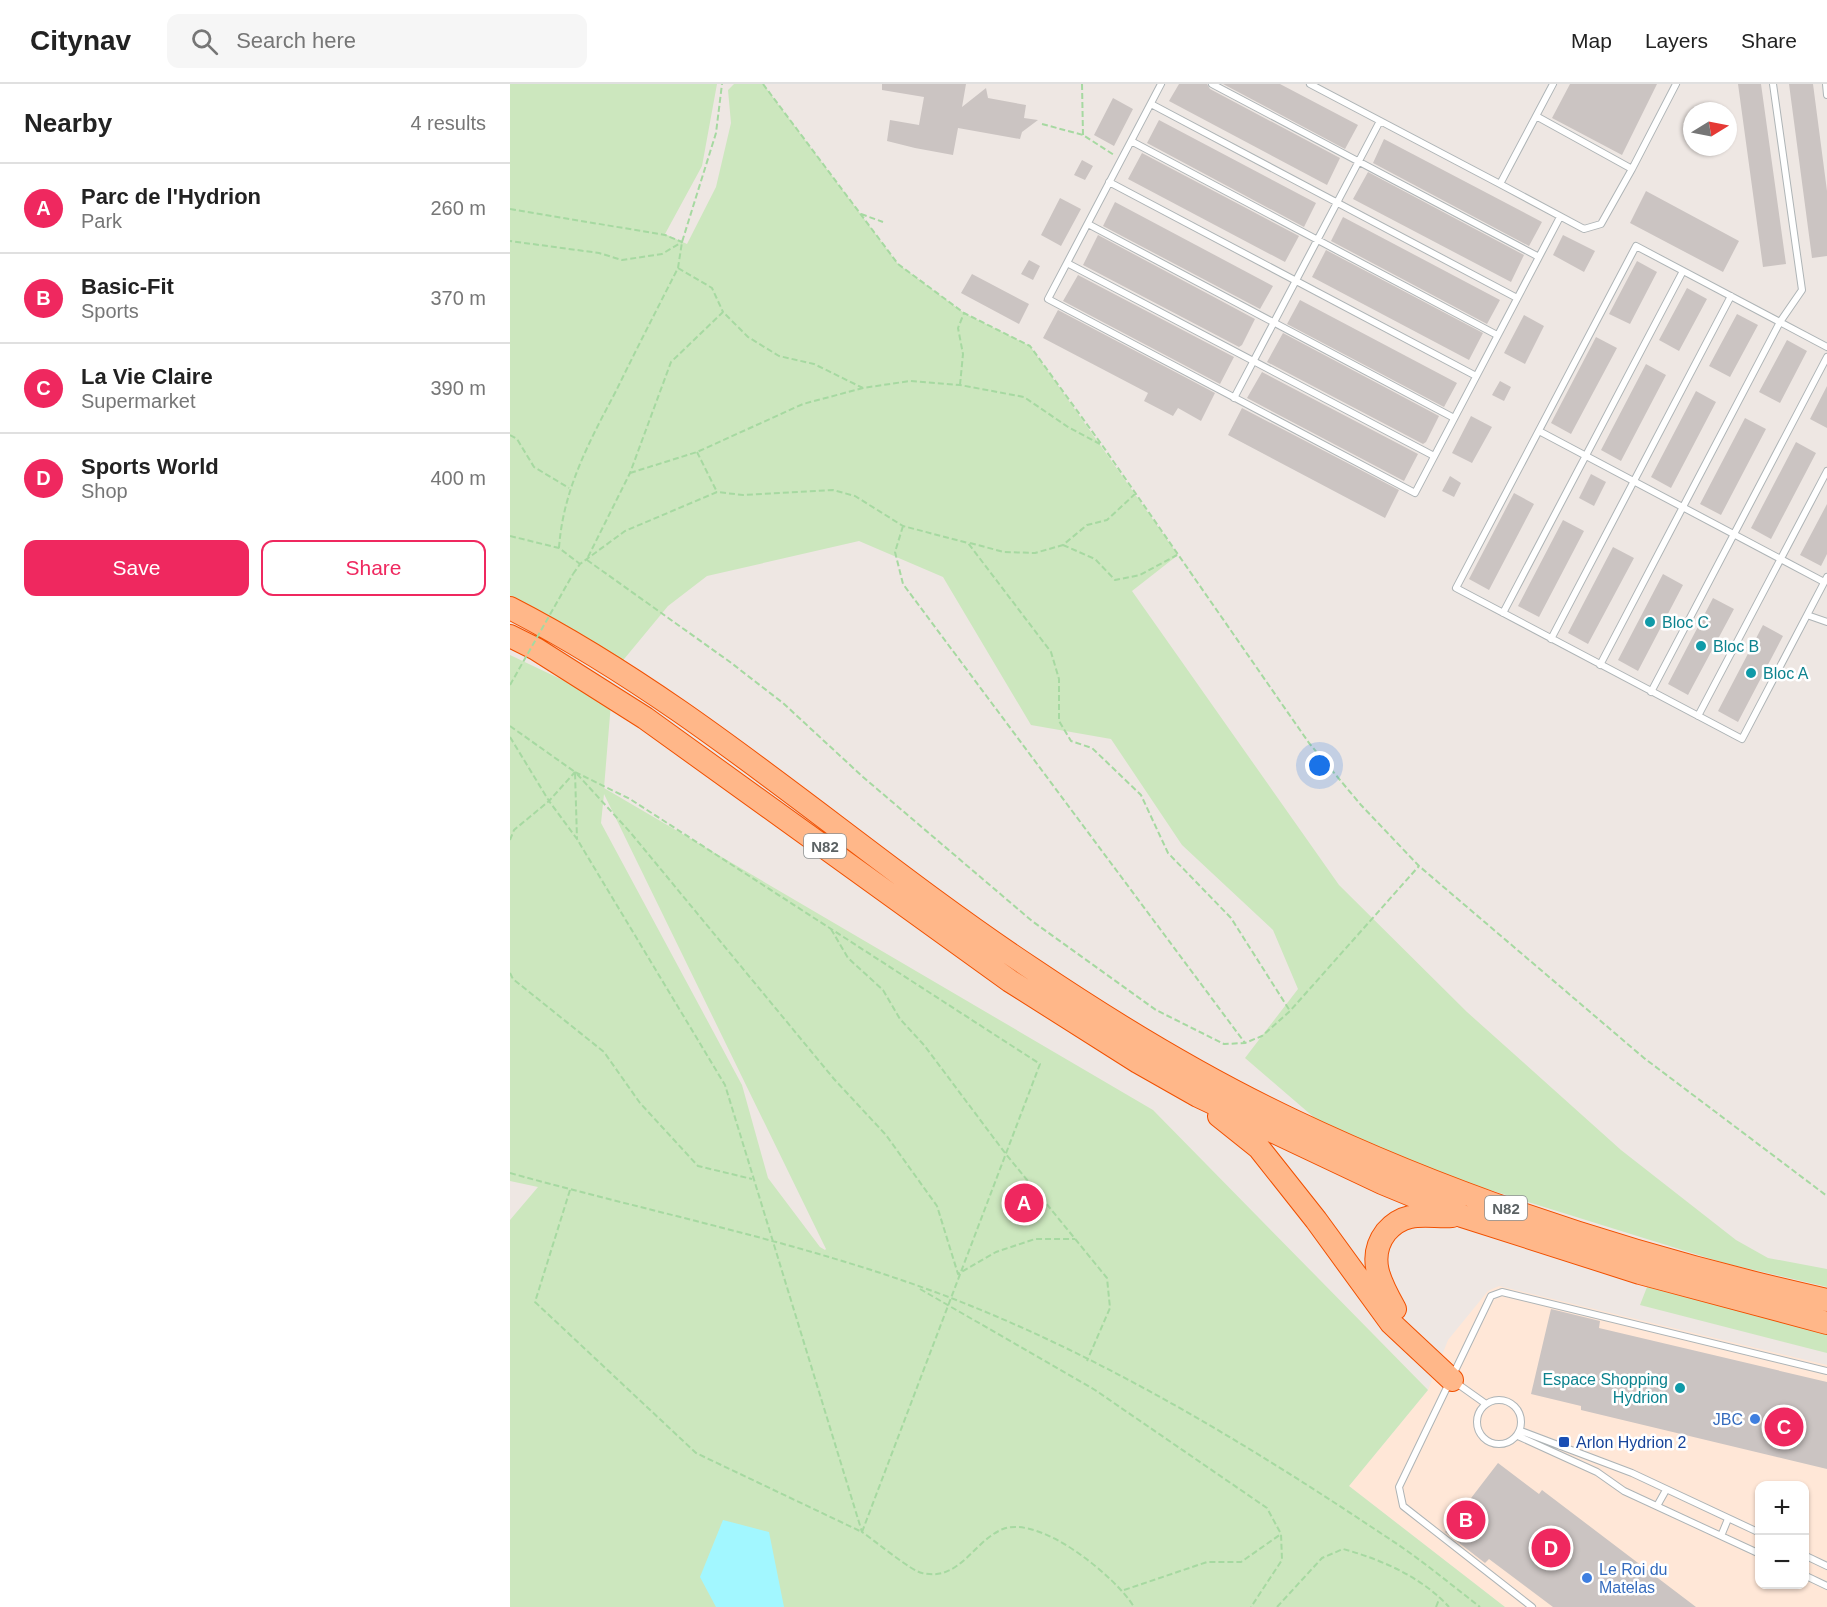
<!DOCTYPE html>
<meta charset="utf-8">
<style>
body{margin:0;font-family:Arial,sans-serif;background:#f6f6f6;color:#222}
.controls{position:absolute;right:18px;bottom:18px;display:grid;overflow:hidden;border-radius:12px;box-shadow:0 2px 4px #0004}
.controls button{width:54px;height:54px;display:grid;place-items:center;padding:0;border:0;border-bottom:2px solid #e0e0e0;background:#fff;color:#222;font:30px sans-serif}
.compass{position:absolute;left:1173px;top:18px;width:54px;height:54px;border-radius:50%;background:#fff;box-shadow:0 2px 4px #0004;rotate:80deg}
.you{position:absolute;left:810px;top:682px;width:21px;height:21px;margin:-15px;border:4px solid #fff;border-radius:50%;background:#1a73e8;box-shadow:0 0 0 9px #1a73e833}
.badge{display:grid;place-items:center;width:39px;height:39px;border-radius:50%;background:#ef285f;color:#fff;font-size:20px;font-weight:700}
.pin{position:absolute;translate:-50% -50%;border:3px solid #fff;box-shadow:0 2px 6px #0006}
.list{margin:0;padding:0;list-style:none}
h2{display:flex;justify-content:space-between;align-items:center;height:78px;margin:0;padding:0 24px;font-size:26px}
h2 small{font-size:20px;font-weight:400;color:#767676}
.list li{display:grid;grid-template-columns:39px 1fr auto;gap:18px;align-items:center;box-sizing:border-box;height:90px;padding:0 24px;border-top:2px solid #e0e0e0}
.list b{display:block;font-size:22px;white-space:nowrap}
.list p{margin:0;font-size:20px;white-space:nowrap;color:#767676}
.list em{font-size:20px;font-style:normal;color:#767676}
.actions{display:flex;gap:12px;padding:18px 24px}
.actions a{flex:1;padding:14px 0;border:2px solid #ef285f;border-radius:12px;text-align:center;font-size:21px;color:#ef285f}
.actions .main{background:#ef285f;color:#fff}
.icon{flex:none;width:33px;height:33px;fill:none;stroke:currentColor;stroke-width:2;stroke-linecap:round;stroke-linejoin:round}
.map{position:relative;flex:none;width:1317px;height:1523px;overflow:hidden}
header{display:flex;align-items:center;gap:36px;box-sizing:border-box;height:84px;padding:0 30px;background:#fff;border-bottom:2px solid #e0e0e0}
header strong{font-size:28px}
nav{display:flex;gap:33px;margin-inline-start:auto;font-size:21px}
.search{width:420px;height:54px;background:#f6f6f6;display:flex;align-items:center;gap:15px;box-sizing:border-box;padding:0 21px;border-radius:12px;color:#767676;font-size:22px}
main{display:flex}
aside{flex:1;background:#fff}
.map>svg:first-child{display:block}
</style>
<header>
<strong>Citynav</strong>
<div class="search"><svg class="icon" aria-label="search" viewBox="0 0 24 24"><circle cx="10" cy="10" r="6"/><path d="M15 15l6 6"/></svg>Search here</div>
<nav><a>Map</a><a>Layers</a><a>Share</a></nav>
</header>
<main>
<aside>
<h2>Nearby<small>4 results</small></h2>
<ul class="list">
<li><span class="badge">A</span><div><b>Parc de l'Hydrion</b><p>Park</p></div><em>260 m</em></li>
<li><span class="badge">B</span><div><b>Basic-Fit</b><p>Sports</p></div><em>370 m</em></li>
<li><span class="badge">C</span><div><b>La Vie Claire</b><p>Supermarket</p></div><em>390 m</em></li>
<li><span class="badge">D</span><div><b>Sports World</b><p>Shop</p></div><em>400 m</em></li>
</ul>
<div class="actions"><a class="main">Save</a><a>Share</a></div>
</aside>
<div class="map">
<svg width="1317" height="1523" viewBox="0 0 1317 1523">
<rect width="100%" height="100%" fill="#eee7e3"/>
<!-- commercial -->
<path fill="#ffe7d7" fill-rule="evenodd" d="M 989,1202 L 1317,1281 L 1317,1523 L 995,1523 L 839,1402 L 918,1306 L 938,1256 L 978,1207 ZM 1250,1402 L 1294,1402 L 1294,1500 L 1250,1500 Z"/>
<!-- green -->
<path fill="#cce7be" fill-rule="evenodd" d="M 0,0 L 207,0 L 192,82 L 155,150 L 177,160 L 206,103 L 221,39 L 218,6 L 224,0 L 253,0 L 388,180 L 454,229 L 520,262 L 668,471 L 622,507 L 829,801 L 957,928 L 1111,1066 L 1226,1156 L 1258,1174 L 1317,1185 L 1317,1203 L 1214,1179 L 951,1097 L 814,1042 L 735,974 L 788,905 L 763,846 L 672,761 L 601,655 L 521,641 L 433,493 L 349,457 L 197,492 L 158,522 L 110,580 L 0,515 Z
M 0,571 L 101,619 L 94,704 L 643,1026 L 918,1306 L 839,1402 L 995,1523 L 0,1523 L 0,1136 L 28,1103 L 0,1097 ZM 94,710 L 316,1165 L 315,1166 L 310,1163 L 258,1094 L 232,1001 L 91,739 Z
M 1137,1203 L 1317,1250 L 1317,1269 L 1130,1221 Z"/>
<!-- water -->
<path fill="#a2f7ff" d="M 213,1436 L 259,1448 L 274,1523 L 206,1523 L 190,1493 Z"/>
<!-- building -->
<path fill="#cbc4c2" d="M 372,0 L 456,0 L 452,23 L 476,4 L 478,14 L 516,21 L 514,34 L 528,36 L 512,48 L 510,55 L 448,44 L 443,71 L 405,64 L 377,57 L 380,36 L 409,41 L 414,13 L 372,6 Z
M 669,0 L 697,0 L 700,5 L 830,74 L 817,101 L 659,17 Z
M 713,0 L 770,0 L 848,41 L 835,65 Z
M 1060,0 L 1147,0 L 1112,71 L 1042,34 Z
M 1228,0 L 1251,0 L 1276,180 L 1253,183 Z
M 1279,0 L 1303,0 L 1317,107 L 1317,172 L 1302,174 Z
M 603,14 L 623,25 L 604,62 L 584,51 Z
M 649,36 L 806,119 L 794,143 L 637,59 Z
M 874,55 L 1032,138 L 1019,162 L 863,79 Z
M 632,69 L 789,152 L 775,178 L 618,95 Z
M 572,76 L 583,82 L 575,96 L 564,91 Z
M 858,88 L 1014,171 L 1001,198 L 843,115 Z
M 1136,107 L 1229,157 L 1213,188 L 1120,139 Z
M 550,114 L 571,125 L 551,162 L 531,151 Z
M 605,118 L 763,202 L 750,225 L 593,142 Z
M 833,133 L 990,216 L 977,240 L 821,157 Z
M 588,151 L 745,235 L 732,261 L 729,263 L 573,181 Z
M 1053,151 L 1085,167 L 1074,188 L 1043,171 Z
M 816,166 L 973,249 L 959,276 L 802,193 Z
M 519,176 L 530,182 L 523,196 L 511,190 Z
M 1127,177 L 1147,188 L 1120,240 L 1099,230 Z
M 462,190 L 519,220 L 509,240 L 451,209 Z
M 568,191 L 724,273 L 710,300 L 553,217 Z
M 1177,204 L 1197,215 L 1169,267 L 1149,256 Z
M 790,216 L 947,299 L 934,323 L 777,240 Z
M 548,226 L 705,309 L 691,337 L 668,324 L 663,332 L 634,317 L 638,309 L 533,254 Z
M 1227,230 L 1248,241 L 1220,293 L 1199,282 Z
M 1014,231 L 1034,242 L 1015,280 L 994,269 Z
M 773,249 L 929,332 L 916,358 L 913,360 L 757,278 Z
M 1086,253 L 1107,264 L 1061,350 L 1041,339 Z
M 1277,256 L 1297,267 L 1270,319 L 1249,308 Z
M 1136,280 L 1156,291 L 1111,377 L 1091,366 Z
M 752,288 L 908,370 L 894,397 L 737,314 Z
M 990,297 L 1001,303 L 994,317 L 982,311 Z
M 1317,302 L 1317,344 L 1300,335 Z
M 1186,307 L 1206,318 L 1161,404 L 1141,393 Z
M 732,324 L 889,406 L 875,434 L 718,351 Z
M 961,332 L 982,343 L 962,379 L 942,369 Z
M 1235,334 L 1256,345 L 1211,431 L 1190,420 Z
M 1286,358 L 1306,369 L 1261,455 L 1241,444 Z
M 1081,390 L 1096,398 L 1084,422 L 1069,414 Z
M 940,392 L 951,399 L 944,413 L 932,407 Z
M 1004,409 L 1024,420 L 979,506 L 959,495 Z
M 1317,420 L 1317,470 L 1311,482 L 1290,471 Z
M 1053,436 L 1074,447 L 1029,533 L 1008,522 Z
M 1103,463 L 1124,474 L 1078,560 L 1058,549 Z
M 1153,490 L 1173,501 L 1128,587 L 1108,576 Z
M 1203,514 L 1224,525 L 1178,611 L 1158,600 Z
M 1253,541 L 1273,552 L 1228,638 L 1208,627 Z
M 1041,1225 L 1090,1237 L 1089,1244 L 1317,1298 L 1317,1385 L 1071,1326 L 1071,1322 L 1021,1310 Z
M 988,1379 L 1029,1410 L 1032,1406 L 1186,1523 L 1043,1523 L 979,1475 L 975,1479 L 935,1448 Z"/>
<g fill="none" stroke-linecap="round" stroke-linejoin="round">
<defs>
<path id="lane" d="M 651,0 L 538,215 L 905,409 L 1050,133
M 702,0 L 1029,173
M 800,0 L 990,100
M 1316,0 L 1317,11
M 641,20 L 1007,214
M 1026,32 L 1122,85 L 1091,140 L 1074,145 L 990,100 L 1043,0
M 621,57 L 987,251
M 1122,85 L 1166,0
M 599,98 L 966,292
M 578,140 L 944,334
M 557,179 L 924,372
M 1317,263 L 1126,162 L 946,504 L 1232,655 L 1317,493
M 724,314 L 870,37
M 1029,347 L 1314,498
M 993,529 L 1173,187
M 1297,531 L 1317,538
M 1041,555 L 1221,212
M 1090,581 L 1270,238 L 1292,206 L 1263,0
M 1141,608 L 1317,273
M 1188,632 L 1317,387
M 945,1298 L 976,1320
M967 1338a22 22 0 1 1 44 0a22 22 0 1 1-44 0Z
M 1011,1347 L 1122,1389 L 1250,1449
M 1008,1352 L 1087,1388 L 1114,1407 L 1250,1470
M 1147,1422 L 1156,1406
M 1211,1452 L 1218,1435
M 1294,1471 L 1317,1482
M 1294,1491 L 1317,1502
M 1022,1523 L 893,1422 L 889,1403 L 981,1212 L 992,1208 L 1317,1287"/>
<path id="highway" d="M 0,524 C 189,621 345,767 521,884 C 604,940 691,993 782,1036 C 952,1117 1133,1175 1317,1216
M 0,552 L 26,565 L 135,634 L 500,897 L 628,978 L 688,1012 L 872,1099 L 952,1132 L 1130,1189 L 1317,1239
M 709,1032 L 749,1064 L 806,1136 L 881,1239 L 942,1296
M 885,1225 C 871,1200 856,1174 876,1148 C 882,1141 891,1135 900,1133 C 912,1130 929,1133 942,1132"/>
</defs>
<!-- lane casing -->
<use href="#lane" stroke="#aeb4b6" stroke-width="8"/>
<!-- highway casing -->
<use href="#highway" stroke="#f15000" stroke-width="24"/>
<!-- path -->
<path stroke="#a6d9a1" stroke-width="2" stroke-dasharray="6 3" stroke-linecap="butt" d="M 253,0 L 388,180 L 454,229 L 520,262 L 592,361 L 799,659 L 851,721 L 909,782 L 1134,974 L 1317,1112
M 572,0 L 573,51
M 532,40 L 573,51 L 604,71
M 0,125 L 155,151 L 172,158 L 152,170 L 112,176 L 89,169 L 0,157
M 351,130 L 373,138
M 168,184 L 202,204 L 213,228
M 450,301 L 453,270 L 448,244 L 454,229
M 0,351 L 7,355 L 24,383 L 59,404
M 187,368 L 207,408
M 120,389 L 187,368 L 293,320 L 353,304
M 393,442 L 385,468 L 393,500 L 735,959
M 0,452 L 49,464 L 70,480
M 460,459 L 494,468 L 525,469 L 553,461 L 577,441 L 597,436 L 626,409
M 553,461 L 585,475 L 605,496 L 630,491 L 667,471
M 49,464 C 53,406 79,358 106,307 C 126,266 147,225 168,184 L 172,158 L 206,49 L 212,0
M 78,473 L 120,389 L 161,278 L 213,228 L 238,253 L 269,272 L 304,280 L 353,304 L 400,297 L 450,301 L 514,313 L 558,343 L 590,360
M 77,476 L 220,578 L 273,619 L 353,693 L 522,837 L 646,926 L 714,960 L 735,959 L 752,952 L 780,927 L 909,782
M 63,490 L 70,480 L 115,447 L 207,408 L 233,411 L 323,406 L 345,412 L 393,442 L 458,459 L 541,568 L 549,595 L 549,637 L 561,657 L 582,664 L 631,711 L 658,769 L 721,834 L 780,927
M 0,642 L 65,688 L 67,755
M 0,653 L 39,717 L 67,755 L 215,1001 L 352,1448 C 364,1456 401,1487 412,1489 C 450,1498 463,1457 493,1445 C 531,1431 606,1493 624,1523
M 67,690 L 120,748 L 324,995 L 376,1051 L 427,1122 L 448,1190 L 486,1168 L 525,1155 L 565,1155
M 0,756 L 4,746 L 39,717 L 65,688
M 321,845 L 338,874 L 373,906 L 390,935 L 414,961 L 495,1069 L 597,1194 L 600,1224 L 577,1277
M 0,889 L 3,895 L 94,968 L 130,1019 L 188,1082 L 242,1095
M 0,1089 C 147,1130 298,1159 441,1214 C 594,1273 739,1361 875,1452 C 908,1473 939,1499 970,1523
M 60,1106 L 25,1218 L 186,1369 L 352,1448 L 530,980 L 120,715 L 65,688
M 410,1205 L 585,1306 L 757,1424 L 771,1450 L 772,1476 L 741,1523
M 614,1506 L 697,1478 L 731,1478 L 771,1450
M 767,1523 L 812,1474 L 833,1465 C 870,1475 912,1493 939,1523
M 926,1523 L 930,1513"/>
<!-- lane -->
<use href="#lane" stroke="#fff" stroke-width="6"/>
<!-- highway -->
<use href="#highway" stroke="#ffb789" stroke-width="22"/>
<!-- path-bridge -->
<path stroke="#a6d9a1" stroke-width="2" stroke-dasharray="6 3" stroke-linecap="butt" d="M 0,601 L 63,490"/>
</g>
<!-- markers -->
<g fill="#0f9aa8" stroke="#fff" stroke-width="2">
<circle cx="1140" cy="538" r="6"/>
<circle cx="1191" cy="562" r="6"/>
<circle cx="1241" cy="589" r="6"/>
<circle cx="1170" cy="1304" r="6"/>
</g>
<g fill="#3f7fe0" stroke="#fff" stroke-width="2">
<circle cx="1245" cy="1335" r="6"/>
<circle cx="1077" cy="1494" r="6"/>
</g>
<rect fill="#1a4fb4" stroke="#fff" stroke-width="2" x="1048" y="1352" width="12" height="12" rx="3"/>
<g text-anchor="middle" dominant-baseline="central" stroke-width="5" stroke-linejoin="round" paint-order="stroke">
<!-- shield labels -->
<g fill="#fff" stroke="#8c9192" stroke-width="1.5">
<rect x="294" y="750" width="42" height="24" rx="4.5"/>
<rect x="975" y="1112" width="42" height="24" rx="4.5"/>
</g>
<g font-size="15" font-weight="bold" fill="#5b6264">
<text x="315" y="762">N82</text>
<text x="996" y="1124">N82</text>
</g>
<!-- culture labels -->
<g font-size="16" fill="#0d838f" stroke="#fff" text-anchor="start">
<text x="1152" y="538">Bloc C</text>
<text x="1203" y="562">Bloc B</text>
<text x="1253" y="589">Bloc A</text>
<text x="1158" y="1295" text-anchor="end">Espace Shopping<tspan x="1158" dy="18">Hydrion</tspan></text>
</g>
<!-- shop labels -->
<g font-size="16" fill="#366cbe" stroke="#fff" text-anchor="end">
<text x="1233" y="1335">JBC</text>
<text x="1089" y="1485" text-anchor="start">Le Roi du<tspan x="1089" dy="18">Matelas</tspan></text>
</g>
<!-- transit labels -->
<g font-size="16" fill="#164399" stroke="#fff" text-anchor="start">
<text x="1066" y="1358">Arlon Hydrion 2</text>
</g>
</g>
</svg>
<div class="controls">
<button>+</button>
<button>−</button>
</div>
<svg class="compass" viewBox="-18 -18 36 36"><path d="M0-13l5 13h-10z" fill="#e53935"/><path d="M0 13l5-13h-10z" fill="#767676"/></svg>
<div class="you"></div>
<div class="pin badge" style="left:514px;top:1119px">A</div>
<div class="pin badge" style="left:956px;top:1436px">B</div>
<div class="pin badge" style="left:1274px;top:1343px">C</div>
<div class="pin badge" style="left:1041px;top:1464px">D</div>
</div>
</main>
